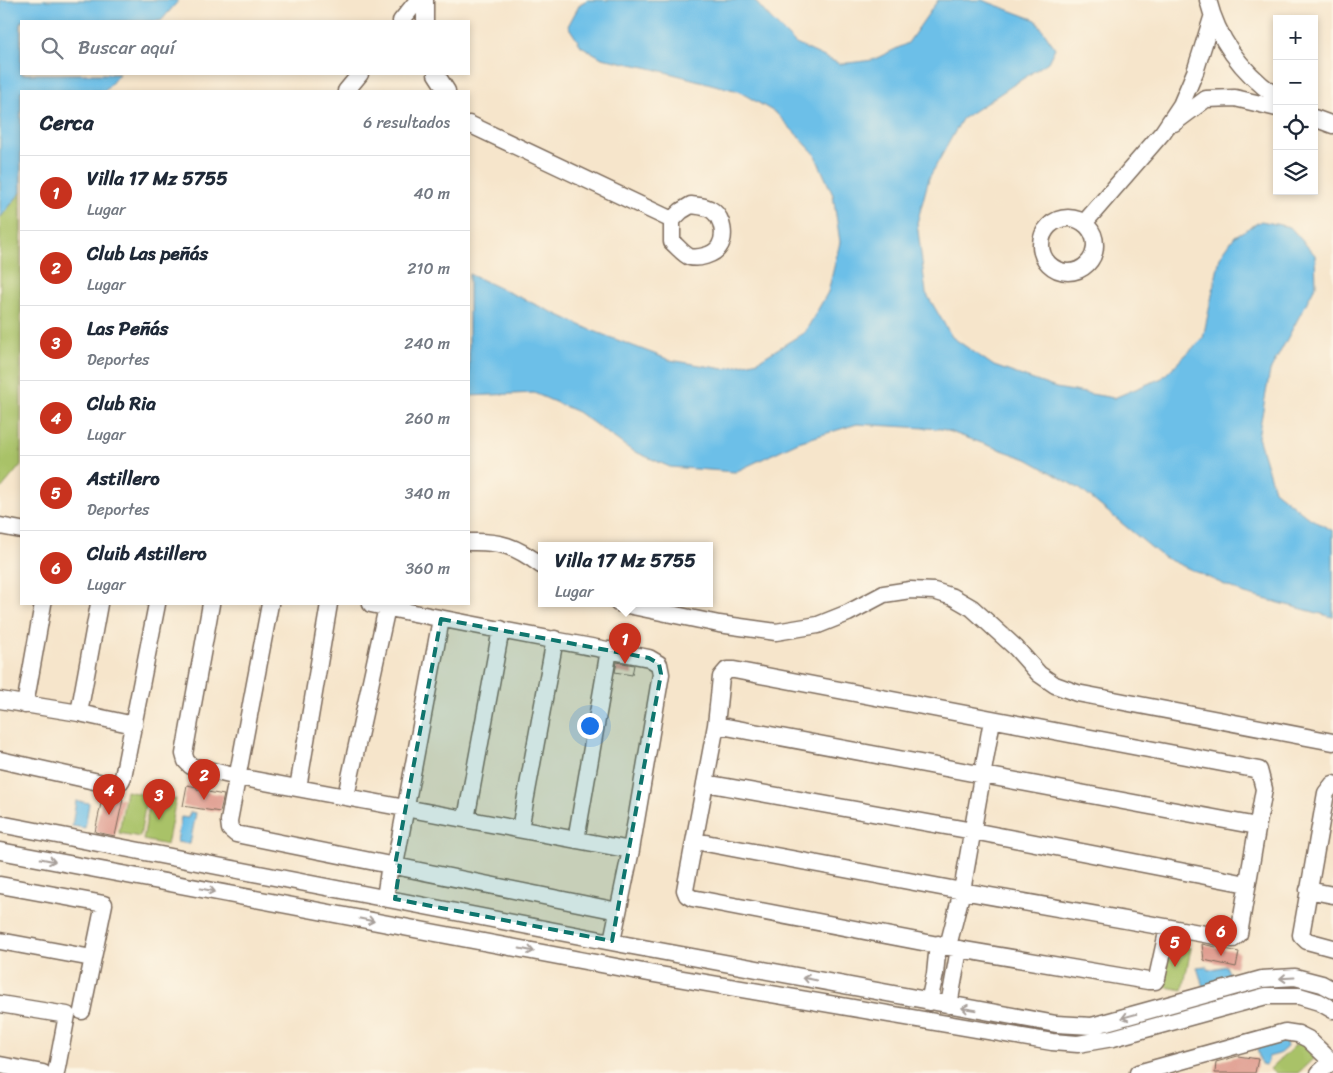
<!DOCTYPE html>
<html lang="es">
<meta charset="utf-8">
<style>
body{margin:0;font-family:Sriracha,sans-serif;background:#f2f2f3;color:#1f2937}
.controls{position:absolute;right:15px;top:15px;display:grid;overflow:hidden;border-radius:0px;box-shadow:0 2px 8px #0003}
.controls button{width:45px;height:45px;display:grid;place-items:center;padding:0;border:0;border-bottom:1px solid #e0e1e3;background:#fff;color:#1f2937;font:25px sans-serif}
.you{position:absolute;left:589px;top:725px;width:18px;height:18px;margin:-12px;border:4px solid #fff;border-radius:50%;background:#1a73e8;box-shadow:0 0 0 8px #1a73e833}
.badge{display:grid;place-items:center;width:32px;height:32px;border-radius:50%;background:#c8321e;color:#fff;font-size:16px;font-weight:700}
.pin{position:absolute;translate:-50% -41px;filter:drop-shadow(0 1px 2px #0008)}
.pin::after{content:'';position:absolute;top:26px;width:18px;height:15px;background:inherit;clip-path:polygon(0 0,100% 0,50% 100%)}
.popup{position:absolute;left:538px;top:542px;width:175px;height:65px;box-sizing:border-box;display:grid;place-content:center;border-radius:0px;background:#fff;filter:drop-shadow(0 1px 4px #0005);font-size:16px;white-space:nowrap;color:#747a83}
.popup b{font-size:19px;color:#1f2937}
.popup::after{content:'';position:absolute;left:50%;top:100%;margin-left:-10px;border:10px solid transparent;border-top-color:#fff}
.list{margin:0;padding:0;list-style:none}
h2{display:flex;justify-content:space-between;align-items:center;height:65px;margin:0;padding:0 20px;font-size:21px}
h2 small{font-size:16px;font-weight:400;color:#747a83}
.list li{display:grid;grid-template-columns:32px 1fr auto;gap:15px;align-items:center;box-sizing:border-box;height:75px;padding:0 20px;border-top:1px solid #e0e1e3}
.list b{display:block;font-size:19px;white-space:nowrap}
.list p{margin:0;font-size:16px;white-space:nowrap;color:#747a83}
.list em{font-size:16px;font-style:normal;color:#747a83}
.icon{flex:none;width:28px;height:28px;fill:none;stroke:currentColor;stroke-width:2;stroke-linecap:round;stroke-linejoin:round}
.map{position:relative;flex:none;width:1333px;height:1073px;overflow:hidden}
.search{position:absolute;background:#fff;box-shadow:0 2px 8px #0003;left:20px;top:20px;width:450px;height:55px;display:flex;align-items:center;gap:12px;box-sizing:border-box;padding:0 18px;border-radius:0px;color:#747a83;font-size:19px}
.panel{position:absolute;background:#fff;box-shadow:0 2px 8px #0003;left:20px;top:90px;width:450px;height:515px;border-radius:0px}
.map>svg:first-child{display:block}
</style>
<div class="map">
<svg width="1333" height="1073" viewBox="0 0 1333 1073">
<rect width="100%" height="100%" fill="#fcf5e5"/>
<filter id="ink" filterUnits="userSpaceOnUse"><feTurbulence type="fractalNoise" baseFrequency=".02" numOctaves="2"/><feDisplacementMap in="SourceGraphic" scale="10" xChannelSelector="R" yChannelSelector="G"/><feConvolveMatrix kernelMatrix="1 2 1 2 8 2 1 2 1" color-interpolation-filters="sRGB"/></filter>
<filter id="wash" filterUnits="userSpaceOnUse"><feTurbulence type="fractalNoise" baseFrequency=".0096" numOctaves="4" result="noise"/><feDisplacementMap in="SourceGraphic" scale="20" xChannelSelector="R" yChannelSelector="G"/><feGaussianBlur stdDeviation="1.12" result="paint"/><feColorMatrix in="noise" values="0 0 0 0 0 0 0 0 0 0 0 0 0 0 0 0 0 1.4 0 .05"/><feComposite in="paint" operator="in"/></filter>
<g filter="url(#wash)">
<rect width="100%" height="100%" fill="#f6e5cb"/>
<!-- green -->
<path fill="#a9c268" stroke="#727643" d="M 21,192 L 21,465 L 0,490 L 0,218 Z
M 126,791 L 147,795 L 140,837 L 119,833 Z
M 151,794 L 176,799 L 167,845 L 143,840 Z
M 1168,944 L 1191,948 L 1183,990 L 1160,986 Z
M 1301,1040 L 1316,1056 L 1298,1073 L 1274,1073 L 1270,1069 Z"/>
<!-- water -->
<path fill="#6cbfe8" stroke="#547483" d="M 0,0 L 179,0 L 161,21 L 21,21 L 21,74 L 119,74 L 105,91 L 21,91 L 21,192 L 0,218 Z
M 587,0 L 754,0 L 770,18 L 796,44 L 840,64 L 873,60 L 908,43 L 938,0 L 982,0 L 1036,20 L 1055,48 L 1048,62 L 962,119 L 929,178 L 917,223 L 926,293 L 952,337 L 994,366 L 1056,388 L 1114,398 L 1162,378 L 1203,338 L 1220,257 L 1235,236 L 1261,221 L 1290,227 L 1315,255 L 1316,285 L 1270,371 L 1258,437 L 1274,490 L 1306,516 L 1333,531 L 1333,617 L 1245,594 L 1163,557 L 1080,489 L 1027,459 L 942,429 L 857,424 L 798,442 L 735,472 L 670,467 L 631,450 L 578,412 L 534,393 L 469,396 L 469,274 L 591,330 L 670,360 L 724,369 L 758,361 L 805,332 L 828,292 L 840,242 L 833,195 L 814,153 L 776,113 L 738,91 L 650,68 L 602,58 L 581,46 L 568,26 L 580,4 Z
M 76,801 L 89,803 L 85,828 L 72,826 Z
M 190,812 L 196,813 L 190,844 L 177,842 L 181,817 L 188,818 Z
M 1206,966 L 1208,970 L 1226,966 L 1232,979 L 1203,987 L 1197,967 Z
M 1285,1037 L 1287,1047 L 1279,1054 L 1268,1057 L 1268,1062 L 1265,1065 L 1261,1064 L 1256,1045 Z"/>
<g id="blocks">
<!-- building -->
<path fill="#e09e91" d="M 617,662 L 634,665 L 632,675 L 615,672 Z
M 187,785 L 197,787 L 197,790 L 224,795 L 220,812 L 183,806 Z
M 103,794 L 123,799 L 115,836 L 95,832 Z
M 1202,944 L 1239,952 L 1236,967 L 1204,960 Z
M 1238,1056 L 1258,1059 L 1255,1073 L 1215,1073 L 1216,1062 Z"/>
</g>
</g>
<g filter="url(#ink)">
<use href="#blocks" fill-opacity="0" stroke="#7c6b5b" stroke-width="1"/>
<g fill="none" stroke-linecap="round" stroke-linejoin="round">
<defs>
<path id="minor" d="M 425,0 L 425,21
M 1208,0 C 1218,40 1243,73 1277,97
M 401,21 L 418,0
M 436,74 L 447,91
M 346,91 L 360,74
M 1314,118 L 1333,125
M 1174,123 L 1206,99 L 1235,98 L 1277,108
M 469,124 L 672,220
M 691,205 C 699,206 707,206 713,211 C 723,219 726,237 719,247 C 714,255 698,259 690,257 C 684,255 677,246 672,242 L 672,220 L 681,211 Z
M1041 245a27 27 0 1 1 54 0a27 27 0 1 1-54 0Z
M 1085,222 L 1163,132 L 1181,105 L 1195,72 L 1212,18
M 0,526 L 21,530
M 469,542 C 501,541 515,546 541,565
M 618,603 L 719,624 L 776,632 L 818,625 L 848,613 L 884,594 L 910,590 L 934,591 L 953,597 L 972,608 L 1016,648 L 1039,674 L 1055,685 L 1077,693 L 1333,742
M 211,604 L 184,754 L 186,761 L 191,766 L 238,777 L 631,850
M 270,604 L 229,821 L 230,829 L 236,834 L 618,911
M 371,604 C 463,624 556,640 649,658 L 659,664 L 661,674 L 631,850 L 612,941
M 0,700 L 79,713 L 134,725
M 25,705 L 43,604
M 79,713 L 99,604
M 716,725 L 1257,826
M 0,760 L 112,785 L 121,781 L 123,777 L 157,604
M 705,783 L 973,831 L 1247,884
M 1333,784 L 1326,793 L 1301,935 L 1307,941 L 1333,948
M 298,788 L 329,604
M 346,796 L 387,607
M 466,819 L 501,629
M 0,824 L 627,945 L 1056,1024 L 1092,1026 L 1262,979 L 1295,977 L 1322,984 L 1333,990
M 520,829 L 555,639
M 576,840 L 609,650
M 695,841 L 962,891 L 1233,939 L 1239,934 L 1264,789 L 1259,770 L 734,670 L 727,670 L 721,677 L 716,725 L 685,890 L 687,895 L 692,898 L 959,949 L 1148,981 L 1155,981 L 1157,978 L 1168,928
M 0,851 L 654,974 L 1052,1042 L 1078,1044 L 1113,1038 L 1266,996 L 1299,996 L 1319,1002 L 1333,1010
M 395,865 L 441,619
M 0,885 L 104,904 L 82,1011
M 1308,890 L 1333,895
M 385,898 L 390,864
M 0,941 L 92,958
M 948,946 L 962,891 L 992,720
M 929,1002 L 935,974 L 938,944
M 0,1004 L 67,1015 L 56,1073
M 949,1005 L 959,949
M 0,1065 L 43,1073
M 1138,1073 L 1285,1032 L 1298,1034 L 1308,1039 L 1333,1063
M 1319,1073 L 1333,1060"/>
</defs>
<!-- minor casing -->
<use href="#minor" stroke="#7c6b5b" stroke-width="19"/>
<!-- minor -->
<use href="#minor" stroke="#fff" stroke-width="16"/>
</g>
<!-- one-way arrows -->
<defs><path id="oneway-shaft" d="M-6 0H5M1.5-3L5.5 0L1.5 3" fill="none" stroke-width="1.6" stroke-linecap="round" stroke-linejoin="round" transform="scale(1.25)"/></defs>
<g stroke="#a79f9a">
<use href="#oneway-shaft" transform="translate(48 860) rotate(11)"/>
<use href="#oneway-shaft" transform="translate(208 890) rotate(11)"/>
<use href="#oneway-shaft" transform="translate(367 920) rotate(11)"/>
<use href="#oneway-shaft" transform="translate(527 950) rotate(11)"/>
<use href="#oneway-shaft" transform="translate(1287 978) rotate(177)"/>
<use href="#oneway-shaft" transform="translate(810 979) rotate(-169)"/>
<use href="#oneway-shaft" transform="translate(969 1009) rotate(-170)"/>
<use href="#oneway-shaft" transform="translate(1129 1016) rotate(165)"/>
</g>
</g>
<!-- marked area -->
<path fill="#0f766e" fill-opacity="0.2" stroke="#0f766e" stroke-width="4" stroke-dasharray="10 6" stroke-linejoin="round" d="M 441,619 L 649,658 L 659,664 L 661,674 L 612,941 L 395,899 L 400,866 L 395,865 Z"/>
</svg>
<div class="controls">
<button>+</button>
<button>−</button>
<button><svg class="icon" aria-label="locate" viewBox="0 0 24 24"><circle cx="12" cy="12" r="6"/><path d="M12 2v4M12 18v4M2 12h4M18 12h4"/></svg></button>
<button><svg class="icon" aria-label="layers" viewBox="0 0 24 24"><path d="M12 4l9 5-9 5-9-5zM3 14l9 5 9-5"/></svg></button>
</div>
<div class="you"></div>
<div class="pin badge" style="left:625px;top:664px">1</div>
<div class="popup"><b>Villa 17 Mz 5755</b>Lugar</div>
<div class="pin badge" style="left:204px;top:800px">2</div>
<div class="pin badge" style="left:159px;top:820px">3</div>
<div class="pin badge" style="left:109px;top:815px">4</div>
<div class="pin badge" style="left:1175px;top:967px">5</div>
<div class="pin badge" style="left:1221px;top:956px">6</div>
<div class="search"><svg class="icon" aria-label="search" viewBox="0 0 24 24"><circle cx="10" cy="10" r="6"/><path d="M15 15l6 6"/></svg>Buscar aquí</div>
<section class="panel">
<h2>Cerca<small>6 resultados</small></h2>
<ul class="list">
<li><span class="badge">1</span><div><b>Villa 17 Mz 5755</b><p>Lugar</p></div><em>40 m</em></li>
<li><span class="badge">2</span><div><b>Club Las peñás</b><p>Lugar</p></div><em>210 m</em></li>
<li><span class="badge">3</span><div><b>Las Peñás</b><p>Deportes</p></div><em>240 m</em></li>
<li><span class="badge">4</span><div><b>Club Ria</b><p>Lugar</p></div><em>260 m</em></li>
<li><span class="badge">5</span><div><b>Astillero</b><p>Deportes</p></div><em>340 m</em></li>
<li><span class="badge">6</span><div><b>Cluib Astillero</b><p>Lugar</p></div><em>360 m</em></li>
</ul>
</section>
</div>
